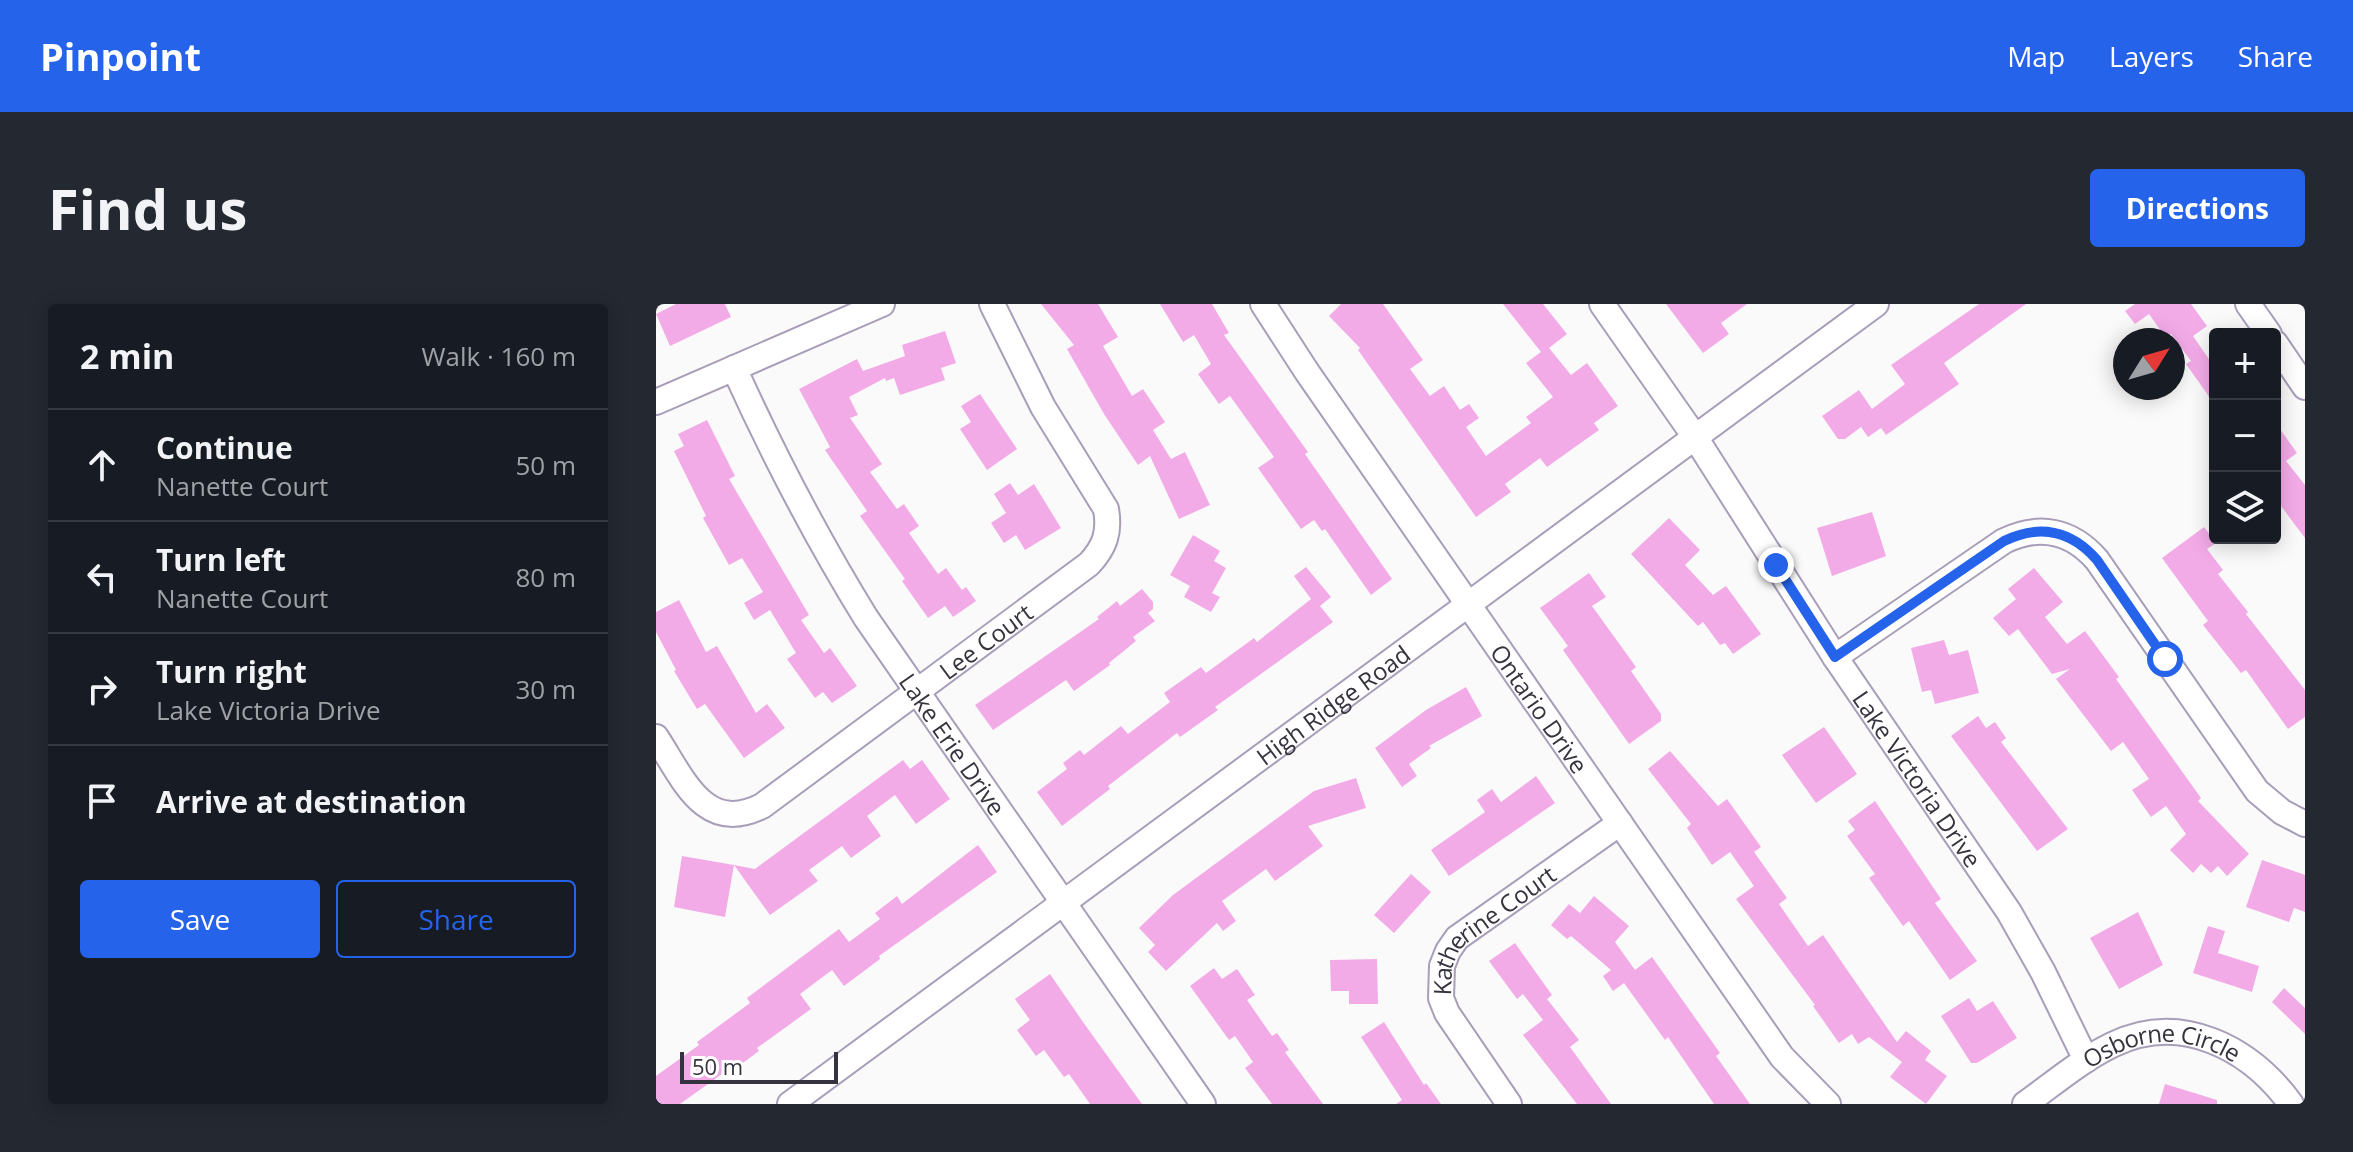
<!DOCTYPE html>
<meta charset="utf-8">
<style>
body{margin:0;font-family:"Open Sans",sans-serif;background:#242831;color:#f1f3f6}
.controls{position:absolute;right:24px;top:24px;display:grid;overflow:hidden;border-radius:8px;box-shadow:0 4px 20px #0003}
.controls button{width:72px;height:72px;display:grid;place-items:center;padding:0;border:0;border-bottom:2px solid #363941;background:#171b24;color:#f1f3f6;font:40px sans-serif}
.compass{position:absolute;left:1457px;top:24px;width:72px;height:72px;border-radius:50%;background:#171b24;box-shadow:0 4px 20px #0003;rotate:53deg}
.scale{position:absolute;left:24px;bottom:20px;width:158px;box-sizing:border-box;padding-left:8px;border:4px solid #37333e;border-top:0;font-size:22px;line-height:28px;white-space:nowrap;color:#37333e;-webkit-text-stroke:6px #fff;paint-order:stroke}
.stop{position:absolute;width:24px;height:24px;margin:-18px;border:6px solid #2563eb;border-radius:50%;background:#fff}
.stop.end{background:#2563eb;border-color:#fff;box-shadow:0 2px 8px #0008}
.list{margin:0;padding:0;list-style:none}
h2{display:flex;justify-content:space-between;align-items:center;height:104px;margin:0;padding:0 32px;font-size:34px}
h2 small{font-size:26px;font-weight:400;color:#9ea1a6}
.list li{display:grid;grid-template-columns:52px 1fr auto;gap:24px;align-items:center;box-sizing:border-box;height:112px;padding:0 32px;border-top:2px solid #363941}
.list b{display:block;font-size:30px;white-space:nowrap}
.list p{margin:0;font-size:26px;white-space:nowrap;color:#9ea1a6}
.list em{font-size:26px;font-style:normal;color:#9ea1a6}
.actions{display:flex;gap:16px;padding:24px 32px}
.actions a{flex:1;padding:18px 0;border:2px solid #2563eb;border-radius:8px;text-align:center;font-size:28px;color:#2563eb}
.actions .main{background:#2563eb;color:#fff}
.icon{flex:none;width:44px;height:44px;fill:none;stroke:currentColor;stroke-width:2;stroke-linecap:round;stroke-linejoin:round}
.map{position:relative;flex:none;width:1649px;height:800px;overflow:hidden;border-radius:8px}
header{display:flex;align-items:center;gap:48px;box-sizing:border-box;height:112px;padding:0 40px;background:#2563eb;color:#fff}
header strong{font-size:38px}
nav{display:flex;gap:44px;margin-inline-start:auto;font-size:28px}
.intro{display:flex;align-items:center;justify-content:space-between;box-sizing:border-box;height:192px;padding:0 48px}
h1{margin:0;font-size:56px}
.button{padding:20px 36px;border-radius:8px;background:#2563eb;color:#fff;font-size:28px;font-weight:700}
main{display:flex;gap:48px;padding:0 48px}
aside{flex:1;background:#171b24;border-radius:8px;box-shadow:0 4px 20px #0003}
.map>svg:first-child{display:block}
</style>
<header>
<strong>Pinpoint</strong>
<nav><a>Map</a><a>Layers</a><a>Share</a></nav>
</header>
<div class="intro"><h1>Find us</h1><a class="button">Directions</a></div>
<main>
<aside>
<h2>2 min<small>Walk · 160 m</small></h2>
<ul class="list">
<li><svg class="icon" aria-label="ahead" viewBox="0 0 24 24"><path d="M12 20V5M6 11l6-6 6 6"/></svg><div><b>Continue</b><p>Nanette Court</p></div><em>50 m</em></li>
<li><svg class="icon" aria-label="left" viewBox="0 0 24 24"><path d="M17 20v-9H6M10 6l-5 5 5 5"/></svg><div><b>Turn left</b><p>Nanette Court</p></div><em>80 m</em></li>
<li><svg class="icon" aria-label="right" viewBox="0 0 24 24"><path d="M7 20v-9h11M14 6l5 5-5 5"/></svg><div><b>Turn right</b><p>Lake Victoria Drive</p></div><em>30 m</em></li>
<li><svg class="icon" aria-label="arrive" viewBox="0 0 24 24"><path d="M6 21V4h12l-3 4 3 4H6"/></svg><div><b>Arrive at destination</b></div></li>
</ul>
<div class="actions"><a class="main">Save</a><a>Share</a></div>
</aside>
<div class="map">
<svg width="1649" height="800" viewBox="0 0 1649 800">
<rect width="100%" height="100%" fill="#fafafa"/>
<!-- building -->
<path fill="#f3abe8" d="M 20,0 L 69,0 L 75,13 L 14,42 L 0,10 Z
M 385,0 L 442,0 L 462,33 L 447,42 L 476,92 L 487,85 L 509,118 L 497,126 L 515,155 L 529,148 L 554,201 L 523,215 L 494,152 L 482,161 L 448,110 L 411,45 L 418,41 Z
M 504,0 L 556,0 L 573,29 L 568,31 L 652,148 L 649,150 L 736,275 L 715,291 L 669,225 L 666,227 L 658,216 L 645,225 L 602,164 L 618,153 L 574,92 L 563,100 L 542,70 L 555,60 L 538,31 L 527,38 Z
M 685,0 L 727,0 L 767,56 L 754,65 L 774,92 L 788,82 L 804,106 L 813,100 L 823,114 L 810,123 L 830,152 L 875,119 L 870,113 L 897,93 L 870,59 L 885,48 L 847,0 L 887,0 L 911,30 L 893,44 L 915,71 L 931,59 L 962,102 L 938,119 L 943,126 L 891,163 L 884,154 L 849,180 L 855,188 L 820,213 L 702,46 L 704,44 L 673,12 Z
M 1010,0 L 1091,0 L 1065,19 L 1073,30 L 1047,49 Z
M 1323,0 L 1370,0 L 1288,59 L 1303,80 L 1230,131 L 1225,124 L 1212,133 L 1205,123 L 1189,135 L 1182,135 L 1166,112 L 1203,86 L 1216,105 L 1249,80 L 1235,61 Z
M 1479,0 L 1535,0 L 1551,22 L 1537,32 L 1559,64 L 1559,101 L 1530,60 L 1535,57 L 1515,30 L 1510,34 L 1493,10 L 1479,20 L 1469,7 Z
M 289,27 L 300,59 L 285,64 L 289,76 L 244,91 L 238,74 L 230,77 L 229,74 L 193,93 L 202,111 L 194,114 L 226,160 L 214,168 L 241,205 L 248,200 L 263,222 L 253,229 L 282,270 L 290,264 L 306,286 L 310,283 L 320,297 L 297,313 L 289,302 L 272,314 L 246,277 L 249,275 L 204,212 L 211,207 L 169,146 L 174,143 L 143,85 L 201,55 L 207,67 L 249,52 L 246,41 Z
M 324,90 L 361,145 L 331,166 L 304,125 L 315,118 L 305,102 Z
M 51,116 L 79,172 L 73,175 L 153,311 L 145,316 L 168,349 L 174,344 L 201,382 L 176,399 L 167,388 L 159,394 L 131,355 L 140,349 L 114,306 L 98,316 L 88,299 L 107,288 L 86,254 L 73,261 L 47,214 L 50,212 L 18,147 L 28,142 L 22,130 Z
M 1619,118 L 1641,149 L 1630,157 L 1649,181 L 1649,234 L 1619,194 Z
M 354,179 L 362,191 L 378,180 L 405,224 L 369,246 L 360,231 L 348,239 L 335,219 L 350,209 L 338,190 Z
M 1216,208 L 1230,252 L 1176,272 L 1161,224 Z
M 1013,214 L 1044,246 L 1029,261 L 1057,291 L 1070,282 L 1105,330 L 1077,350 L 1069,339 L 1064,341 L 1047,318 L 1042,322 L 975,250 Z
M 1548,223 L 1560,239 L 1551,245 L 1567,266 L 1562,270 L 1592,308 L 1590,310 L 1649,386 L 1649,413 L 1632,425 L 1590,366 L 1585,369 L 1547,321 L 1552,317 L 1506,254 Z
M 537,231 L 564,247 L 558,257 L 570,264 L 556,289 L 564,293 L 555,308 L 528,293 L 534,282 L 514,271 Z
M 650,263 L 675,293 L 664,302 L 677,318 L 559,403 L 562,406 L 524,433 L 521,429 L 452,482 L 454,485 L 406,522 L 381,488 L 411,465 L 407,459 L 424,446 L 428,451 L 465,422 L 472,430 L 514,398 L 508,389 L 545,363 L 550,369 L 598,334 L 601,338 L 655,295 L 638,272 Z
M 1378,264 L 1407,298 L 1389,313 L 1411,340 L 1429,327 L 1463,373 L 1460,375 L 1545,494 L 1542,497 L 1593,550 L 1571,572 L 1562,562 L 1555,569 L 1545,560 L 1537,569 L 1514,546 L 1530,530 L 1510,502 L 1495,513 L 1476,486 L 1493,475 L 1467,438 L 1455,447 L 1400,375 L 1414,365 L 1396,370 L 1362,325 L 1353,332 L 1337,314 L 1360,295 L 1352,285 Z
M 933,269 L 950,293 L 936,302 L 980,363 L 975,367 L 1005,410 L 1005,417 L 973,440 L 907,346 L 912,342 L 884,304 Z
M 486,285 L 497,298 L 497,305 L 492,309 L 499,317 L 477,333 L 480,337 L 453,359 L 454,361 L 418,387 L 410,376 L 337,426 L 319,401 L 443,315 L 441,313 L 461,297 L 464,302 Z
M 23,296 L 50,348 L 61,342 L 100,409 L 111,400 L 129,424 L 88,454 L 49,400 L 41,405 L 18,367 L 20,366 L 0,328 L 0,308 Z
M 1288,336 L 1293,351 L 1312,346 L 1323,389 L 1279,400 L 1275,386 L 1266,388 L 1255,344 Z
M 810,383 L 826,412 L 773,442 L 775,444 L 753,460 L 761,472 L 746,483 L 719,444 L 770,406 Z
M 1322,412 L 1330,424 L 1339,418 L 1350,434 L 1345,438 L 1412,525 L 1381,547 L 1295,432 Z
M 1168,423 L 1201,470 L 1160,499 L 1126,451 Z
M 1014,447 L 1062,502 L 1071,495 L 1105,543 L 1098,548 L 1131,594 L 1123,600 L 1152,642 L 1167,631 L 1241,738 L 1250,727 L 1275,747 L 1269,756 L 1291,772 L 1270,800 L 1234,773 L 1246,758 L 1213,733 L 1202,740 L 1196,730 L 1183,739 L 1157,702 L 1159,701 L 1080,595 L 1098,582 L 1074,548 L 1056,561 L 1031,524 L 1035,520 L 992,465 Z
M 247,456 L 254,465 L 266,456 L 294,495 L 260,520 L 239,491 L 211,512 L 225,532 L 195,554 L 186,542 L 153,566 L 162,577 L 114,611 L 78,561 L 99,565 Z
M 880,472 L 899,499 L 793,572 L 775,546 L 829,508 L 821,496 L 836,485 L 845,498 Z
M 700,474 L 710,504 L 652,522 L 667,542 L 619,577 L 610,565 L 566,597 L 580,617 L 567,627 L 561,619 L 510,667 L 492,648 L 499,641 L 483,624 L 517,591 L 658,487 Z
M 1219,497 L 1285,595 L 1279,599 L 1321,657 L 1294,676 L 1253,617 L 1247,622 L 1213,574 L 1219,570 L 1191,532 L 1199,526 L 1192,517 Z
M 322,541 L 341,568 L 223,652 L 224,655 L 188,682 L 176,666 L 144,690 L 155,705 L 101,744 L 103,747 L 68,773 L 66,770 L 24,800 L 0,800 L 0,772 L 43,741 L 41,738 L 94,699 L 91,694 L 183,625 L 193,638 L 224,615 L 219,609 L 241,592 L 246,600 Z
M 26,552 L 78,561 L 69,613 L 18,603 Z
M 1606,556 L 1649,571 L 1649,608 L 1638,604 L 1633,618 L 1590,603 Z
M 755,570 L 775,588 L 738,629 L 718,611 Z
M 938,592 L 973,622 L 959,638 L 979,666 L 996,653 L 1064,749 L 1060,752 L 1094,800 L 1058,800 L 1012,733 L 1009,736 L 968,679 L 957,687 L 947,672 L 955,666 L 915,632 L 911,635 L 895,621 L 913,600 L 924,609 Z
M 1482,608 L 1507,661 L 1463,685 L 1434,634 Z
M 1552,622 L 1569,627 L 1562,649 L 1603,662 L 1596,688 L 1537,669 Z
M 859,639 L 896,691 L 891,695 L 923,736 L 914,743 L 955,800 L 921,800 L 867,731 L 887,716 L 867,690 L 861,695 L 833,657 Z
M 721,655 L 722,700 L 693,700 L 693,687 L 675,687 L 674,656 Z
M 558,664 L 566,675 L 581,665 L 599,691 L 591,696 L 616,732 L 621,729 L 633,746 L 629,748 L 667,800 L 616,800 L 589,764 L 597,758 L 579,732 L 573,736 L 534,682 Z
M 394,670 L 427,718 L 486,800 L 434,800 L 413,770 L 408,773 L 388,746 L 380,752 L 361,726 L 374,716 L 359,695 Z
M 1628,684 L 1649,704 L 1649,730 L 1616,698 Z
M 1313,694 L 1321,707 L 1337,697 L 1361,734 L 1321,759 L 1315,759 L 1285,712 Z
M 728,718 L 768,781 L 770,779 L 785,800 L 740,800 L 746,796 L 705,733 Z
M 1509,780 L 1561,796 L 1561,800 L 1503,800 Z"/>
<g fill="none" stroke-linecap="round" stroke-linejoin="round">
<defs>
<g id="minor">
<path id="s1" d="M 607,0 L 651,68 L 1126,753 L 1172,800"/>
<path id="s2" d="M 946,0 L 1039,133 L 1179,353 L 1353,608 L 1387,668 L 1430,756"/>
<path d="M 1592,0 L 1613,30"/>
<path d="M 1619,39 L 1649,83"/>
<path id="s3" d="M 78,64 C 117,150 160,233 210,314 L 547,800"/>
<path d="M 0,98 L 226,0"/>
<path d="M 1179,353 L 1348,237 C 1383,220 1415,226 1441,256 L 1601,487 L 1626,508 L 1649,520"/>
<path id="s4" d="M 0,433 C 27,474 48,531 106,502 L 433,260 C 449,243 454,228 450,205 L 387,103 L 336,0"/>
<path id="s5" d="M 134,800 L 1220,0"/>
<path id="s6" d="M 853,800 L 791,709 L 785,694 L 786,662 L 792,647 L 801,634 L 964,519"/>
<path id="s7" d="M 1369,800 C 1397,780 1425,756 1456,741 C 1525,707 1594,744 1635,800"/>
</g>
</defs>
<!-- minor casing -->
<use href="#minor" stroke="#a89eba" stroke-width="28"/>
<!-- minor -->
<use href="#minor" stroke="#fff" stroke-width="24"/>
</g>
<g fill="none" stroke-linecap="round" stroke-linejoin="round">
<!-- route -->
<path stroke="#2563eb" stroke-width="10" d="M 1120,261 L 1179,353 L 1348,237 C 1383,220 1415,226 1441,256 L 1509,355"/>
</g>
<g text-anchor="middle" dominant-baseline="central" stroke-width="6" stroke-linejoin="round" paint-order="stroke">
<!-- street labels -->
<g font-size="24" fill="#37333e" stroke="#fff">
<text stroke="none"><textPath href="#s4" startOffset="422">Lee Court</textPath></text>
<text stroke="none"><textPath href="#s5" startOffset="674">High Ridge Road</textPath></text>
<text stroke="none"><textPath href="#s1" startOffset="490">Ontario Drive</textPath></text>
<text stroke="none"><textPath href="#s3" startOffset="436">Lake Erie Drive</textPath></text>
<text stroke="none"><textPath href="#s2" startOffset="570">Lake Victoria Drive</textPath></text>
<text stroke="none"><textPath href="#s6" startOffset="218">Katherine Court</textPath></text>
<text stroke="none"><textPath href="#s7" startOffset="156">Osborne Circle</textPath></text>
</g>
</g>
</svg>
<div class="controls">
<button>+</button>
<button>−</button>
<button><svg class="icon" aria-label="layers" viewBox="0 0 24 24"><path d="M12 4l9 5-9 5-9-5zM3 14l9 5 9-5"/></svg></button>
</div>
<svg class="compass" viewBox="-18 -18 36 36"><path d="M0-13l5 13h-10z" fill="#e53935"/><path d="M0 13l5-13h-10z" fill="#9ea1a6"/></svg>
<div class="scale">50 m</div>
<div class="stop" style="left:1509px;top:355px"></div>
<div class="stop end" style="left:1120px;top:261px"></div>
</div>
</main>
